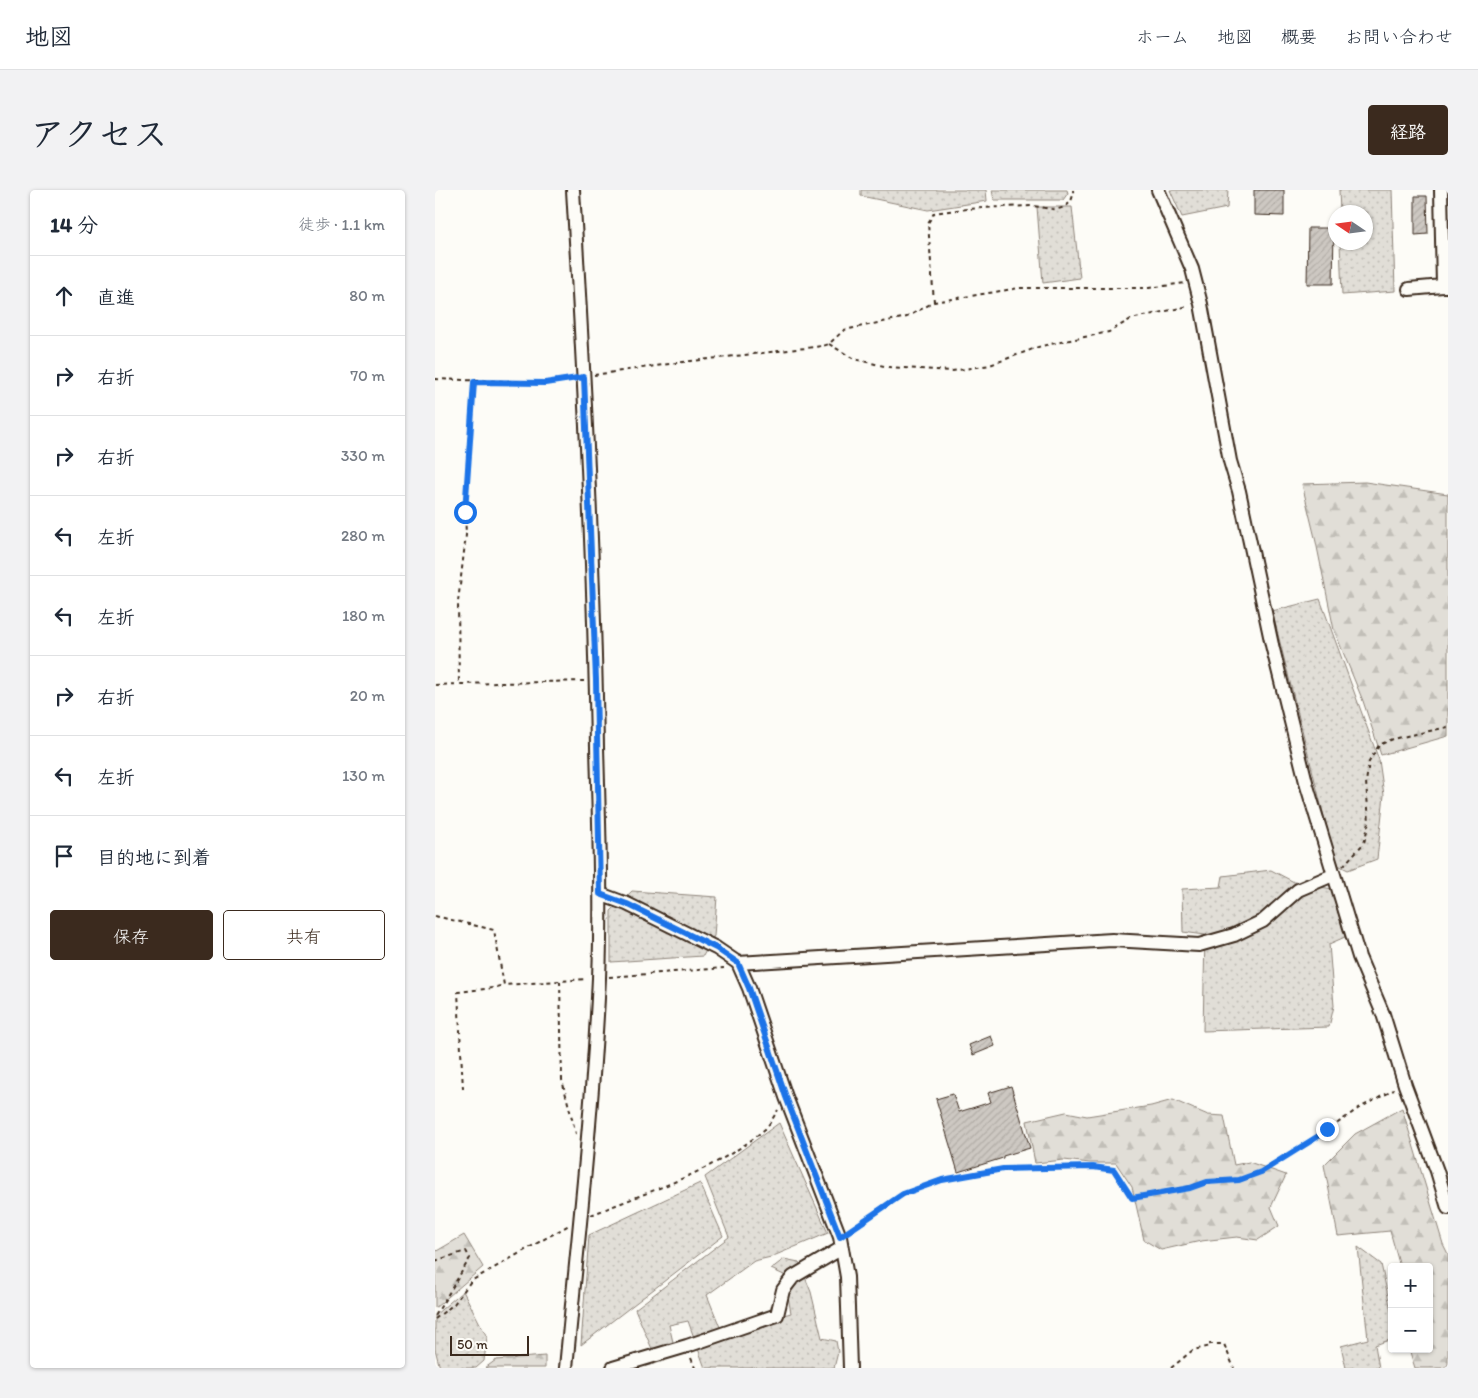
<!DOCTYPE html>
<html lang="ja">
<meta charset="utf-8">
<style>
body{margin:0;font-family:Itim,"Klee One",sans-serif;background:#f2f2f3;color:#1f2937}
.controls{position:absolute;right:15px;bottom:15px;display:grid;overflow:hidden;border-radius:5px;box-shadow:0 1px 4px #0004}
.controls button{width:45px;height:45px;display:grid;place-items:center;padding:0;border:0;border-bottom:1px solid #e0e1e3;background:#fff;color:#1f2937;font:25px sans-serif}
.compass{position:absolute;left:893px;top:15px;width:45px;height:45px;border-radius:50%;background:#fff;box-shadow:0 1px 4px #0004;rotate:283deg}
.scale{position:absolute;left:15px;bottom:12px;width:79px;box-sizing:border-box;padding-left:5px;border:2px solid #3b2a1e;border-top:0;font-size:14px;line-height:18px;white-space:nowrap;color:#3b2a1e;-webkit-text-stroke:4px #fdfcf7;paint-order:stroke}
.stop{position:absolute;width:15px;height:15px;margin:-11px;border:4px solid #1a73e8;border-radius:50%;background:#fff}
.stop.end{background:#1a73e8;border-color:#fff;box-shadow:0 1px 5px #0008}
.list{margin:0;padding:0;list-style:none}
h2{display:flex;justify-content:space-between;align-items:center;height:65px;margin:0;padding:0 20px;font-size:21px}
h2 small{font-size:16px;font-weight:400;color:#747a83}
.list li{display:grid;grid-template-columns:32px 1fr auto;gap:15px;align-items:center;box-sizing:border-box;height:80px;padding:0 20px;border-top:1px solid #e0e1e3}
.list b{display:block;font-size:19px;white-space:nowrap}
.list em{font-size:16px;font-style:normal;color:#747a83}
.actions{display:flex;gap:10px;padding:15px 20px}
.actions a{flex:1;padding:11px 0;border:1px solid #3b2a1e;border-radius:5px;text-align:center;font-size:18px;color:#3b2a1e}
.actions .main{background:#3b2a1e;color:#fff}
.icon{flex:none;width:28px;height:28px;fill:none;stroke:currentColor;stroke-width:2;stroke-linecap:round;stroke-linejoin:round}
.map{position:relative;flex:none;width:1013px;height:1178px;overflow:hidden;border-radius:5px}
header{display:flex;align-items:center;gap:30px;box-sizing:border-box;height:70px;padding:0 25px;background:#fff;border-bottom:1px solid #e0e1e3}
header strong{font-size:24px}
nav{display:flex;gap:28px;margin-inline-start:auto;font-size:18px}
.intro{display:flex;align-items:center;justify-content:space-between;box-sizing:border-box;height:120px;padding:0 30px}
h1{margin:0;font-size:35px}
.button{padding:12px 22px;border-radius:5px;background:#3b2a1e;color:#fff;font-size:18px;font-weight:700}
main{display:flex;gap:30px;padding:0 30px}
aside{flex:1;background:#fff;border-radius:5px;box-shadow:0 1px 4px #0004}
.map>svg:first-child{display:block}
</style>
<header>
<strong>地図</strong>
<nav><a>ホーム</a><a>地図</a><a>概要</a><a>お問い合わせ</a></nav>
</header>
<div class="intro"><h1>アクセス</h1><a class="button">経路</a></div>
<main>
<aside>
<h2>14 分<small>徒歩 · 1.1 km</small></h2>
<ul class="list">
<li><svg class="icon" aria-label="ahead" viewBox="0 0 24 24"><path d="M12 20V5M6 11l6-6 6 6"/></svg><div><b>直進</b></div><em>80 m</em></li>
<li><svg class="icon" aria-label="right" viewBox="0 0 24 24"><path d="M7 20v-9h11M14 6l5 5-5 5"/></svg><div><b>右折</b></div><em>70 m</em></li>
<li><svg class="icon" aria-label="right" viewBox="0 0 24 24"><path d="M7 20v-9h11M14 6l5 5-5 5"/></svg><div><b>右折</b></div><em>330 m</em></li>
<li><svg class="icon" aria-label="left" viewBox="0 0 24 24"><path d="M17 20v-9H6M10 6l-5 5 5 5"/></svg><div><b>左折</b></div><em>280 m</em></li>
<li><svg class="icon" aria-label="left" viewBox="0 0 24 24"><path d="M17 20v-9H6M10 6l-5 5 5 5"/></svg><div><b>左折</b></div><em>180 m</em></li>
<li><svg class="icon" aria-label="right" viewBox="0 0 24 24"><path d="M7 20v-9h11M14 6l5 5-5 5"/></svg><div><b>右折</b></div><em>20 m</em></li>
<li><svg class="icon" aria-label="left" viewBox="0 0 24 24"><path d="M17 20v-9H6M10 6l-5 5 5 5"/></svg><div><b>左折</b></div><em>130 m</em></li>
<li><svg class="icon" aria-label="arrive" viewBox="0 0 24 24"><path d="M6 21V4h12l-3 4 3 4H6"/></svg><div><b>目的地に到着</b></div></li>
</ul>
<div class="actions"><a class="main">保存</a><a>共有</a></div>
</aside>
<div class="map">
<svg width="1013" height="1178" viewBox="0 0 1013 1178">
<defs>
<pattern id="grass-dots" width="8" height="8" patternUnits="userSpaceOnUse" patternTransform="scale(1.25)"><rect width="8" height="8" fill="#e1ded7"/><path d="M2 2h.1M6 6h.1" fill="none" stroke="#c2bfb8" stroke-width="1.8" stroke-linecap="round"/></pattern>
<pattern id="forest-firs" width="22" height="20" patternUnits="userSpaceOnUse" patternTransform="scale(1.25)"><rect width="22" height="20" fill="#e1ded7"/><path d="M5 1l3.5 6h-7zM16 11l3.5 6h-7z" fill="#c2bfb8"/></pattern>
<pattern id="building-hatch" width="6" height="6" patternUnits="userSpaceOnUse" patternTransform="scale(1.25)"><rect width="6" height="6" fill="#cdc8c2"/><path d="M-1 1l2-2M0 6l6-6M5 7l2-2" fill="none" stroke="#b1aca6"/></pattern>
</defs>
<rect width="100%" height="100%" fill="#fdfcf7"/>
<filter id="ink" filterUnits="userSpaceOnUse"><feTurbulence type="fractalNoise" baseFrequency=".02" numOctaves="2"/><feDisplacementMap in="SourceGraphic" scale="10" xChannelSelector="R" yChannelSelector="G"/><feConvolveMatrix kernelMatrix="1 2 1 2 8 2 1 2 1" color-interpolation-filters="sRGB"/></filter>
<g filter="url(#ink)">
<!-- grass -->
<path fill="url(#grass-dots)" stroke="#8e847a" d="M 426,0 L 551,0 L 552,11 L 493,20 L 426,6 Z
M 557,0 L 632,0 L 633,3 L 628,10 L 559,10 Z
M 735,0 L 793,0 L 792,18 L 747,27 Z
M 904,0 L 957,0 L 960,101 L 907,105 L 905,53 L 931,52 L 931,22 L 905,22 Z
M 602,17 L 637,17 L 645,88 L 608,93 Z
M 885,409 L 944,570 L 949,605 L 942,669 L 913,680 L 901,674 L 837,421 Z
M 836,680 L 859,692 L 897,699 L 910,747 L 894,754 L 899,816 L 894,837 L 768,841 L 770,745 L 748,742 L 747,699 L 786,697 L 788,686 Z
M 197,701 L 282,707 L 279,746 L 268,766 L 176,772 L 176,721 Z
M 344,933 L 393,1043 L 336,1067 L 319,1071 L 272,1105 L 287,1142 L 356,1123 L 349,1085 L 336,1079 L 349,1069 L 364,1072 L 376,1102 L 387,1148 L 401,1151 L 403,1162 L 399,1178 L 270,1178 L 253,1131 L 234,1135 L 241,1165 L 220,1166 L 200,1119 L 294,1047 L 270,987 Z
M 265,993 L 288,1046 L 146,1155 L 154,1045 Z
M 923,1057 L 946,1074 L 957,1125 L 957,1149 L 940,1155 L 944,1178 L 911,1178 L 906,1156 L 933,1149 Z
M 28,1101 L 52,1147 L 49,1171 L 41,1178 L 5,1178 L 0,1159 L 0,1125 Z"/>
<!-- forest -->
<path fill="url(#forest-firs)" stroke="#8e847a" d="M 930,292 L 1013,304 L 1013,546 L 946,565 L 928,511 L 899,440 L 881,352 L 867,294 Z
M 738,910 L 773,925 L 789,926 L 799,975 L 814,972 L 851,985 L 836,1017 L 844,1036 L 823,1050 L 802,1047 L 766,1051 L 726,1060 L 709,1050 L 697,997 L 681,973 L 655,973 L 629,970 L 600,973 L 592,931 L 631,922 L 652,926 L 716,916 Z
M 967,918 L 1008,1054 L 1013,1064 L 1013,1176 L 1007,1178 L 980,1178 L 974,1159 L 994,1159 L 994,1077 L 965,1077 L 955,1041 L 903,1046 L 889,975 L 920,944 Z
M 29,1045 L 48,1077 L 0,1118 L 0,1062 Z
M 110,1166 L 110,1178 L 50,1178 L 61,1170 Z"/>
<!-- building -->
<path fill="url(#building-hatch)" stroke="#3b2a1e" d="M 819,0 L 849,0 L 849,26 L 819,25 Z
M 980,6 L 992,6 L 993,44 L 980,45 Z
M 873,38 L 899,38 L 898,94 L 872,94 Z
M 556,846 L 560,856 L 538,865 L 534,855 Z
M 576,896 L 595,958 L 568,966 L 568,968 L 523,982 L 501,909 L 518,904 L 524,922 L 556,912 L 553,903 Z"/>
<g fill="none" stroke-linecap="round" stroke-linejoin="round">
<defs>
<path id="minor" d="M 723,0 L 757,79 L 766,114 L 795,271 L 804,301 L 837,455 L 872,596 L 924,767 L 948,824 L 970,895 L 1002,981 L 1013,1018
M 1006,0 L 1008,96
M 974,99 L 1008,96 L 1013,96
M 165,704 L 192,714 L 281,758 L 303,773 L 314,798 L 351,907 L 405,1047 L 412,1087 L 415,1178
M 303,773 L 677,750 L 764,755 L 799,745 L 828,731 L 863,700 L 898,685
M 131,1178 C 143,1048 158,918 164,788 C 167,711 164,634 162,557 C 159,371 149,185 138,0
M 178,1178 L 252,1156 L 342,1125 L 348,1100 L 358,1087 L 407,1058"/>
</defs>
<!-- minor casing -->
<use href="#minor" stroke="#3b2a1e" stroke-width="16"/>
<!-- path -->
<path stroke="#3b2a1e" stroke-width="2" stroke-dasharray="4 4" stroke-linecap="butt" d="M 499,112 L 493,33 L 499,23 C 531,18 563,17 596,16 C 605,16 614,20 623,19 C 633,17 639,10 638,0
M 394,154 L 419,169 L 453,177 L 517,181 L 555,175 L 606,156 L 674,142 L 696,129 L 754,116
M 159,185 L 248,172 L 388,156 L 394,154 L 409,140 L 472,127 L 499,112 L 584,98 L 714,98 L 750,93
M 0,189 L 110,193 L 137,189
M 39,192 L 30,322 L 31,345 L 23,412 L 24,494 L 149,491
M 0,495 L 24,494
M 908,676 L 929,653 L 934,632 L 931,592 L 934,572 L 944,555 L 958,549 L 1013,537
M 0,726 L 59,740 L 69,795 L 152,789
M 174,787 L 289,778
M 125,791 L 127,890 L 141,944
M 28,899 L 23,802 L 58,798 L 69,795
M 156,1025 C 214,1001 282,981 330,939 C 335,934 339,926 343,920
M 414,1041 L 468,1004 L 507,990 L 568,979 L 658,977 L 679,980 L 697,1008 L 755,997 L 772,992 L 805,990 L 826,982 L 890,942 L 924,918 L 959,900
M 0,1071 L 31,1061 L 35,1068 L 0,1126
M 0,1129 L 19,1114 L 36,1091 L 134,1035
M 256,1168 L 260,1178
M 736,1178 L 758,1160 L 776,1156 L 775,1154 L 789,1154 L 799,1178"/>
<!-- minor -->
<use href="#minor" stroke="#fdfcf7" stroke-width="12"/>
</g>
</g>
<g fill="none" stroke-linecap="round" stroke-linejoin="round" filter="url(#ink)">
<!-- route -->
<path stroke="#1a73e8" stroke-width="6" d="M 30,322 L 39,192 L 110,193 L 149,187 L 161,490 L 165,704 L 192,714 L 281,758 L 303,773 L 314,798 L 351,907 L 405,1047 L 468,1004 L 507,990 L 568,979 L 658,977 L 679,980 L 697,1008 L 755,998 L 772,992 L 804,990 L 826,982 L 890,942 L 892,939"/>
</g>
</svg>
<div class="controls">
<button>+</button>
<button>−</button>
</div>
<svg class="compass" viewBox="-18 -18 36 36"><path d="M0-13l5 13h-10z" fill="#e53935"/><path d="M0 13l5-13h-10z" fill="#747a83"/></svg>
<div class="scale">50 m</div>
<div class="stop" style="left:30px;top:322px"></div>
<div class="stop end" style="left:892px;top:939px"></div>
</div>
</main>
